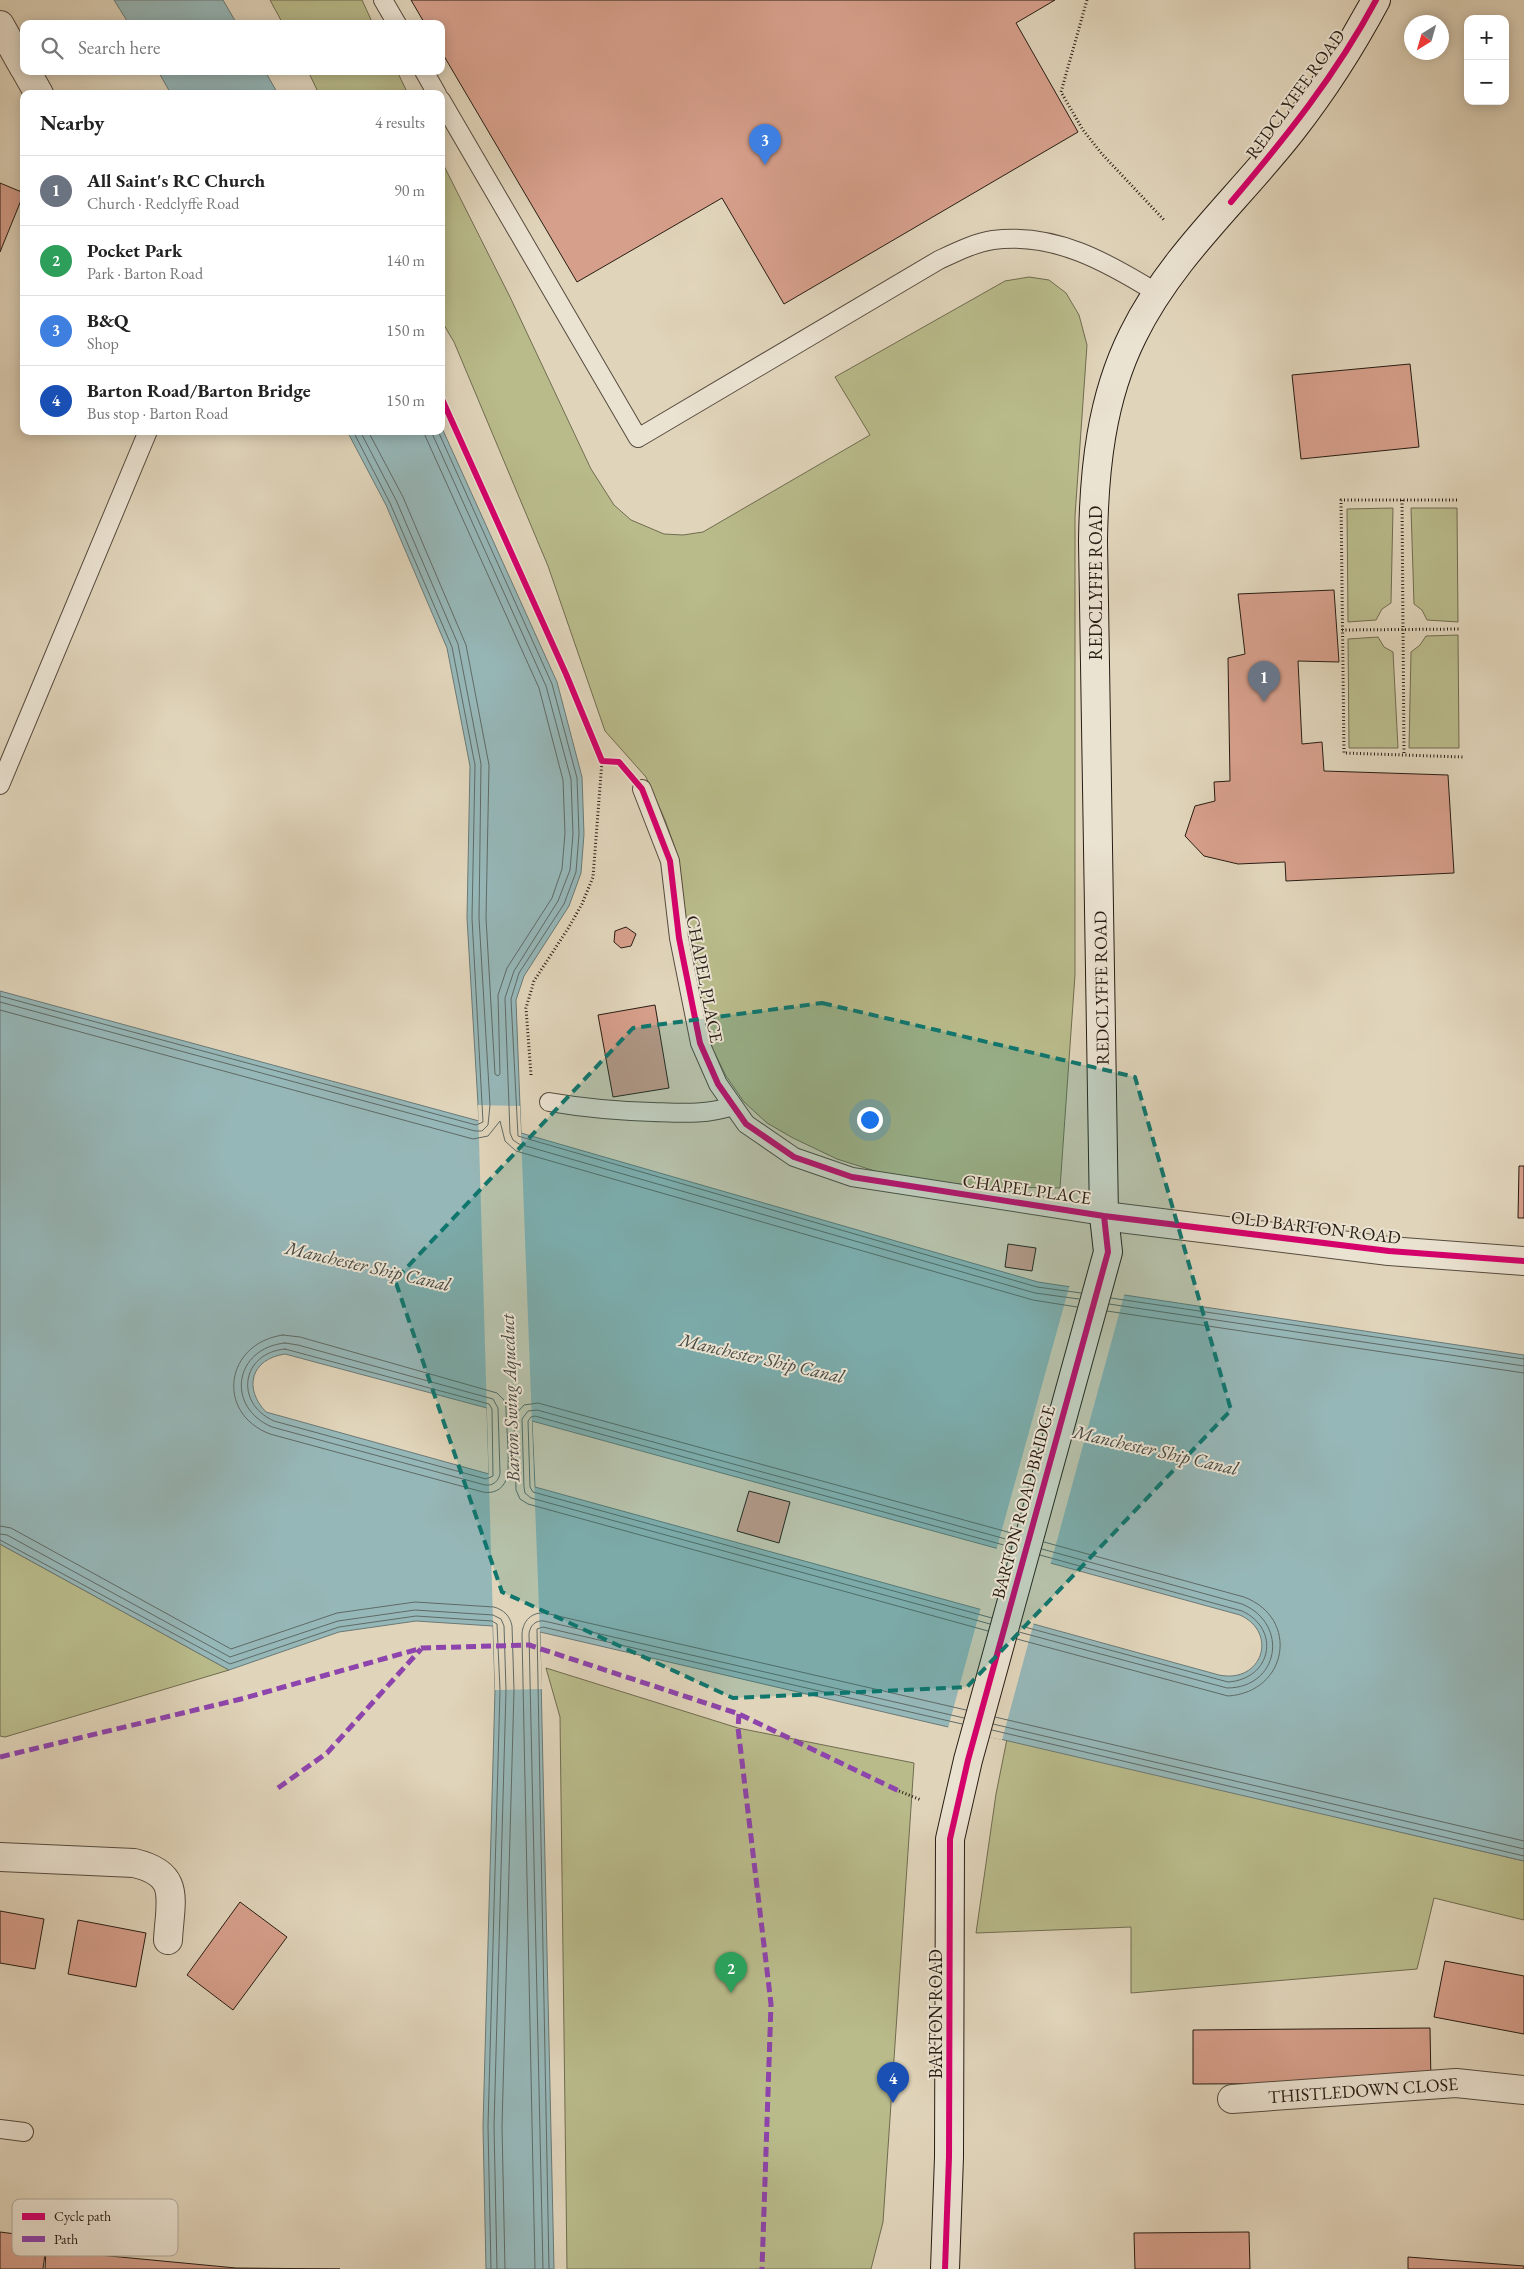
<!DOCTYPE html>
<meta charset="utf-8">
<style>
body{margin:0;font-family:"EB Garamond",serif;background:#f2f2f2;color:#222}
.controls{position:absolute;right:15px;top:15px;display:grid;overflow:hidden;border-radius:10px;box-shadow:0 2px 12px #0003}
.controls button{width:45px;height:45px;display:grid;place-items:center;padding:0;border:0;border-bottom:1px solid #e0e0e0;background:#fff;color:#222;font:25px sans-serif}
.compass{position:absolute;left:1404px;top:15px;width:45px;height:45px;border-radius:50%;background:#fff;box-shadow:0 2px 12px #0003;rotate:217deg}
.you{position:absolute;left:869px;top:1119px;width:18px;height:18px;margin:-12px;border:4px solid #fff;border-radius:50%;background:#1a73e8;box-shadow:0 0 0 8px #1a73e833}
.badge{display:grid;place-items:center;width:32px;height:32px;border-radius:50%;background:#0b8043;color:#fff;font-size:16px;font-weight:700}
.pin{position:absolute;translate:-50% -41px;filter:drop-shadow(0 1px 2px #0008)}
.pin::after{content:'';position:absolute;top:26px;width:18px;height:15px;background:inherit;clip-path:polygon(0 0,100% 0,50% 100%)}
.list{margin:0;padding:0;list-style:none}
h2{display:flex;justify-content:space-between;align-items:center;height:65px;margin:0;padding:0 20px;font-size:21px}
h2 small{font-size:16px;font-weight:400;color:#767676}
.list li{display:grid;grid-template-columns:32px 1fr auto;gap:15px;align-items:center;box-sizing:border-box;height:70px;padding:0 20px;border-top:1px solid #e0e0e0}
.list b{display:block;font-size:19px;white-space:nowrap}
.list p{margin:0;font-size:16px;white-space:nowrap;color:#767676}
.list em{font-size:16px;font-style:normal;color:#767676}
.icon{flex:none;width:28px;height:28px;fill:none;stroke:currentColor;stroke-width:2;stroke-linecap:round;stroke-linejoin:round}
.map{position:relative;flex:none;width:1524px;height:2269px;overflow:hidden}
.search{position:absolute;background:#fff;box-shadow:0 2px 12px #0003;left:20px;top:20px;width:425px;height:55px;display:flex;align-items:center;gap:12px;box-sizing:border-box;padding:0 18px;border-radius:10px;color:#767676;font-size:19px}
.panel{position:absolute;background:#fff;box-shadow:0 2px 12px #0003;left:20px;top:90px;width:425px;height:345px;border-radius:10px}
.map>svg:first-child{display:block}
</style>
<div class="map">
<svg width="1524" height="2269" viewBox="0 0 1524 2269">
<rect width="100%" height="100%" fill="#e0d4ba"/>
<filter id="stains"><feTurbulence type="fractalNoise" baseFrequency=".004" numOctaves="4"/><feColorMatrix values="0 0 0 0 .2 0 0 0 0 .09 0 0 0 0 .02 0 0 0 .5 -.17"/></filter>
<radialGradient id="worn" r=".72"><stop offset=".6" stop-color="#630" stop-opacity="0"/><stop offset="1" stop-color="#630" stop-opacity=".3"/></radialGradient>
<!-- green -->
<path fill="#b9bb8b" stroke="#706c50" d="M 270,0 L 362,0 L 373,24 L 283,24 Z
M 308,71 L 397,71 L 408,94 L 319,94 Z
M 441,160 L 510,297 L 591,469 L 614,505 L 631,520 L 664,534 L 683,535 L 703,532 L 870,435 L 835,377 L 1005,281 L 1029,277 L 1049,280 L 1066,293 L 1079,315 L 1087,345 L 1075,516 L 1075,975 L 1060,1188 L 989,1187 L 897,1178 L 837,1159 L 793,1138 L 767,1123 L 744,1102 L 726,1076 L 712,1048 L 683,911 L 679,859 L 665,820 L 646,777 L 605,731 L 548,566 L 454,342 L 441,320 Z
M 1393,508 L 1391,603 L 1382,609 L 1376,620 L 1348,622 L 1347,509 Z
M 1411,508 L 1457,508 L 1458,622 L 1427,620 L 1422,610 L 1414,604 Z
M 1458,635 L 1459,748 L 1409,748 L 1411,652 L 1420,645 L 1426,636 Z
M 1378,637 L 1384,647 L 1393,652 L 1398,748 L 1349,748 L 1348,639 Z
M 0,1544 L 229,1670 L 5,1737 L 0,1736 Z
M 546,1668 L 738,1728 L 914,1763 L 883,2222 L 871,2269 L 567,2269 L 560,1717 Z
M 1007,1739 L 1524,1861 L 1524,1920 L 1434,1898 L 1417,1969 L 1131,1993 L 1131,1927 L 976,1933 L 996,1794 Z"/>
<!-- water -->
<path fill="#96b7b8" stroke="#6a7976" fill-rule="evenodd" d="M 114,0 L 223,0 L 237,24 L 129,24 Z
M 158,71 L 265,71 L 278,94 L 171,94 Z
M 441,426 L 557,682 L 582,777 L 584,834 L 581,873 L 569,906 L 524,976 L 516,1000 L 521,1133 L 1038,1282 L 1524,1355 L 1524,1861 L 540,1632 L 554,2269 L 486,2269 L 483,2126 L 495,1690 L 493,1626 L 416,1621 L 339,1632 L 229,1670 L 0,1544 L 0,991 L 479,1121 L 467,918 L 470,766 L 447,648 L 386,505 L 347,431 L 441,431 ZM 285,1354 L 487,1408 L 489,1474 L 266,1412 C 243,1388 251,1359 285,1354 ZM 532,1421 L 1240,1615 C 1279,1633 1262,1684 1219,1675 L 535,1487 Z"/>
<!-- pier -->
<path fill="#e0d4ba" d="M 478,1105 L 520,1106 L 542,1689 L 495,1690 Z
M 1070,1284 L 1125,1292 L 1050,1566 L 996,1551 Z
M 981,1607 L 1034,1622 L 1002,1740 L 948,1728 Z"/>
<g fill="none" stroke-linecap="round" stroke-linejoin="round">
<!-- shore -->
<path stroke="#5f6a66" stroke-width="1" d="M 368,431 L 403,497 L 466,645 L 489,765 L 486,918 L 495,1074 L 498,1076 L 500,1074 L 498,995 L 507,968 L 552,898 L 562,869 L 565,833 L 563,780 L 539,688 L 423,431
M 431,431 L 546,686 L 571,779 L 573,834 L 570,870 L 558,901 L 514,971 L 505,998 L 510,1133 L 513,1140 L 519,1144 L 1035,1293 L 1079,1299
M 438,431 L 552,684 L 577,778 L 579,834 L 576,872 L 564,904 L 519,973 L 511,999 L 518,1136 L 1037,1287 L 1081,1293
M 0,996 L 476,1125 L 483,1122 L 472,918 L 475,765 L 452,647 L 390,503 L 353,431
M 0,1002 L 475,1131 L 482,1131 L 488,1125 L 490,1105 L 479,918 L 481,764 L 458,644 L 396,500 L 360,431
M 0,1010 L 473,1139 L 488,1136 L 500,1121 L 505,1141 L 516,1151 L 1033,1300 L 1077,1307
M 1111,1298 L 1524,1359
M 1109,1304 L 1524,1366
M 1107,1311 L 1524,1373
M 283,1335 L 300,1337 L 497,1393 L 504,1400 L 506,1408 C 506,1424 511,1467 506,1480 C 502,1490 493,1494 483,1492 L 270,1434 C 215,1413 225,1343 283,1335 Z
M 285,1343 L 298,1345 L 493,1399 L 498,1408 L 500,1473 C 499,1481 493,1486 485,1485 L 272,1427 C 225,1407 234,1348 285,1343 Z
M 285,1349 L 489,1404 L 492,1409 L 493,1476 L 486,1479 L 274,1421 C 234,1403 241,1353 285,1349 Z
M 0,1526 L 11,1528 L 231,1649 L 337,1613 L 415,1602 L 494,1607 C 504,1610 510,1616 512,1626 L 514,1690 L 502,2126 L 505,2269
M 0,1534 L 7,1535 L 230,1657 L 338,1621 L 415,1610 L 493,1615 L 501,1619 L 504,1626 L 506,1690 L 494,2126 L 497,2269
M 0,1540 L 230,1664 L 339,1627 L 416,1616 L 492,1621 L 497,1624 L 500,1690 L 488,2126 L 491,2269
M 992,1618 L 533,1492 L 530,1487 L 528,1421 L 531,1417 L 535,1416 L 1011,1547
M 990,1624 L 531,1498 L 525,1493 L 524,1487 L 522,1419 L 528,1411 L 537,1410 L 1013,1541
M 1021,1626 L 1228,1682 C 1272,1679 1281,1629 1242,1611 L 1040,1555
M 988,1631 L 528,1504 L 520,1499 L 516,1490 L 514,1416 L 524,1405 L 538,1403 L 1015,1534
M 1019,1632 L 1227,1688 C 1279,1688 1290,1624 1242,1604 L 1042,1549
M 1017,1639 L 1228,1696 C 1288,1692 1300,1618 1244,1597 L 1044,1542
M 995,1717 L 1524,1841
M 993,1724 L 1524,1849
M 992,1730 L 1524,1856
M 535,2269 L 522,1634 C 523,1620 532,1612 545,1613 L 966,1710
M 543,2269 L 529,1634 C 530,1625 536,1620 544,1621 L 964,1718
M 549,2269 L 537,1629 L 543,1627 L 962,1724"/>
</g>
<!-- building -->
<path fill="#d69f8b" stroke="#281d14" d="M 411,0 L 1055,0 L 1016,23 L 1078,132 L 784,304 L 722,198 L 577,282 L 441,51 L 441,24 L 425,24 Z
M 0,183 L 24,193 L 0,252 Z
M 1410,364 L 1419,447 L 1301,459 L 1292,375 Z
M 1334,590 L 1339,662 L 1298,661 L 1302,744 L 1322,742 L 1324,771 L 1448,775 L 1454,873 L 1286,881 L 1285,862 L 1238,864 L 1204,856 L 1185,836 L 1195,806 L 1215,801 L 1214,782 L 1230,781 L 1228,658 L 1245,654 L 1238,594 Z
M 626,927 L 636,934 L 631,946 L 621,948 L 614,942 L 615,931 Z
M 655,1005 L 669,1088 L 613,1097 L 598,1015 Z
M 1519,1166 L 1524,1166 L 1524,1218 L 1518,1218 Z
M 1008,1244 L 1036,1248 L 1032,1271 L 1005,1267 Z
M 749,1491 L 790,1502 L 779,1543 L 737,1531 Z
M 240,1902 L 287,1937 L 233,2010 L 187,1975 Z
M 0,1911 L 44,1919 L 35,1969 L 0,1963 Z
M 78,1920 L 146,1933 L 136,1987 L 68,1974 Z
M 1445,1961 L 1524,1976 L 1524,2034 L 1434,2017 Z
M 1430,2028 L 1431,2083 L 1193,2084 L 1193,2030 Z
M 0,2232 L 47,2238 L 43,2269 L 0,2269 Z
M 1249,2232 L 1250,2269 L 1135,2269 L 1134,2233 Z
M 46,2250 L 236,2268 L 340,2269 L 45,2269 Z
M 1408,2257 L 1524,2266 L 1524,2269 L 1408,2269 Z"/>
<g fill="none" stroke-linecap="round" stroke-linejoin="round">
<defs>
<path id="lane" d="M 383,0 L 397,24
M 424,71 L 437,94
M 441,100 L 638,438 L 939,260 C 956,252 974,243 993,240 C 1054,232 1107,262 1157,293
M 0,785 L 148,431
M 642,789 L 670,861 L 679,938 L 700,1043 L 718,1084 L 746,1124 L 794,1157 L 852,1177 L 1104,1216
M 549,1102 C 584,1108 618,1111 653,1112 C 682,1113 706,1115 733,1106
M 0,2129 L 24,2132"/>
<path id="street" d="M 0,25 L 24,68
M 26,71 L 39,94
M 1104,1216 L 1389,1251 L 1524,1261
M 0,1857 L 134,1863 C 182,1874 170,1900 168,1940
M 1232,2099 L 1456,2083 L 1524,2090"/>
<path id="secondary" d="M 945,2269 L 949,2157 L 950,1839 L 968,1760 L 1108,1252 L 1104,1216 L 1093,541 C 1094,470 1101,399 1133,335 C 1171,257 1239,198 1292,130 C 1324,89 1352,45 1376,0"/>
</defs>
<!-- lane casing -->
<use href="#lane" stroke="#564b3e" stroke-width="20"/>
<!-- street casing -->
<use href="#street" stroke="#564b3e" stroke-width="30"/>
<!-- secondary casing -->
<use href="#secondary" stroke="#281d14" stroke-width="30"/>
<!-- path -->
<path stroke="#281d14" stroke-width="3" stroke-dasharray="1 2.5" stroke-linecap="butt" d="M 1087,0 L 1061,92 L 1083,130 L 1102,154 L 1165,221
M 1402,500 L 1404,755
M 1457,500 L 1341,500 L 1344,753 L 1463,757
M 1342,630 L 1460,629
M 531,1075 L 526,1008 L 534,981 L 569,927 L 582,904 L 593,877 L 602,761
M 899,1791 L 921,1800"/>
<!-- lane -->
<use href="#lane" stroke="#ebe3d2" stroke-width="18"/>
<!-- street -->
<use href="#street" stroke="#ebe3d2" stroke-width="28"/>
<!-- secondary -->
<use href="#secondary" stroke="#ebe3d2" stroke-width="28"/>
<!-- quiet -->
<path stroke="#8e44ad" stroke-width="5" stroke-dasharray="10 5" stroke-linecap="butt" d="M 739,1714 L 738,1728 L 771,2004 L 762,2269
M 0,1757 L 241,1699 L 422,1648 L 529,1645 L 739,1714 L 899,1791
M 278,1788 L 327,1753 L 421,1649"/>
<defs>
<path id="cycleway" d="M 1231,202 C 1286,137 1336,75 1376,0
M 441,397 L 566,674 L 602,761 L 619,762 L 642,789 L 670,861 L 679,938 L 700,1043 L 718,1084 L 746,1124 L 794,1157 L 852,1177 L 1104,1216 L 1389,1251 L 1524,1261
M 945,2269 L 949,2157 L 950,1839 L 968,1760 L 1108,1252 L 1104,1216"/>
</defs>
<!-- cycleway casing -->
<use href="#cycleway" stroke="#ebe3d2" stroke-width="9"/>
<!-- cycleway -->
<use href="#cycleway" stroke="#d6006c" stroke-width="6"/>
</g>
<!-- marked area -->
<path fill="#0f766e" fill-opacity="0.2" stroke="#0f766e" stroke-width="4" stroke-dasharray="10 6" stroke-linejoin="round" d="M 822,1003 L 1135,1077 L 1231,1410 L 967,1687 L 733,1698 L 502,1592 L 395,1280 L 633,1028 Z"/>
<g text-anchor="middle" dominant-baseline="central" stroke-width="4" stroke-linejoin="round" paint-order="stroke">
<!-- street labels -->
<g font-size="18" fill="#281d14" stroke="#ebe3d2">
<text transform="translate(1295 94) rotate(-54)">REDCLYFFE ROAD</text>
<text transform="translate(1095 583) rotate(-90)">REDCLYFFE ROAD</text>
<text transform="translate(705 979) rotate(79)">CHAPEL PLACE</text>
<text transform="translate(1101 988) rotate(-91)">REDCLYFFE ROAD</text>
<text transform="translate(1027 1189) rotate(8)">CHAPEL PLACE</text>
<text transform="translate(1316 1227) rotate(7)">OLD BARTON ROAD</text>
<text transform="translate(1023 1502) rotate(-75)">BARTON ROAD BRIDGE</text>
<text transform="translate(935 2014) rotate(-90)">BARTON ROAD</text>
<text transform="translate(1363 2090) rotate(-4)">THISTLEDOWN CLOSE</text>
</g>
<!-- water labels -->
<g font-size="19" font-style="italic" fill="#494b45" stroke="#ebe3d2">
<text transform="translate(368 1266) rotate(13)">Manchester Ship Canal</text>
<text transform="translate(762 1358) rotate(13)">Manchester Ship Canal</text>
<text transform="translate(510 1398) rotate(-92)">Barton Swing Aqueduct</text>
<text transform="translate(1156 1450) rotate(13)">Manchester Ship Canal</text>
</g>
</g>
<!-- legend -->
<rect x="12" y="2199" width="166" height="57" rx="8" fill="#ebe3d2" stroke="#b0a899" stroke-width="1"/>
<rect x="22" y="2213" width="23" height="7" fill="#d6006c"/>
<rect x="22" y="2236" width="23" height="6" fill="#8e44ad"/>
<g font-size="14" fill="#281d14">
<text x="54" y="2221">Cycle path</text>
<text x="54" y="2244">Path</text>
</g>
<rect width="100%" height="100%" filter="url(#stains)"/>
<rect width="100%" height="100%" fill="url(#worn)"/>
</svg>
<div class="controls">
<button>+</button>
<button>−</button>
</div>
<svg class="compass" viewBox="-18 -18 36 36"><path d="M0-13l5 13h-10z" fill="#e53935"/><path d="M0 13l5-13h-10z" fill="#767676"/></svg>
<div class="you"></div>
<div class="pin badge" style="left:1264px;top:702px;background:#6b7280">1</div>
<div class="pin badge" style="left:731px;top:1993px;background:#2e9e5b">2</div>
<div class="pin badge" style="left:765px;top:165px;background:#3f7fe0">3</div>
<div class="pin badge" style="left:893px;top:2103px;background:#1a4fb4">4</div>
<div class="search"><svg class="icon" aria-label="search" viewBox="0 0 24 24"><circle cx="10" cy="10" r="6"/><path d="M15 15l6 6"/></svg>Search here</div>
<section class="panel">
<h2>Nearby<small>4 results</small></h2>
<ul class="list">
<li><span class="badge" style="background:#6b7280">1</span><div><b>All Saint's RC Church</b><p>Church · Redclyffe Road</p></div><em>90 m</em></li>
<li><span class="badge" style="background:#2e9e5b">2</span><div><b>Pocket Park</b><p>Park · Barton Road</p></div><em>140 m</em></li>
<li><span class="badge" style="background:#3f7fe0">3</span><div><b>B&amp;Q</b><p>Shop</p></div><em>150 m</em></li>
<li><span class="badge" style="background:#1a4fb4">4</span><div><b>Barton Road/Barton Bridge</b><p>Bus stop · Barton Road</p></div><em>150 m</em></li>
</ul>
</section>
</div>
